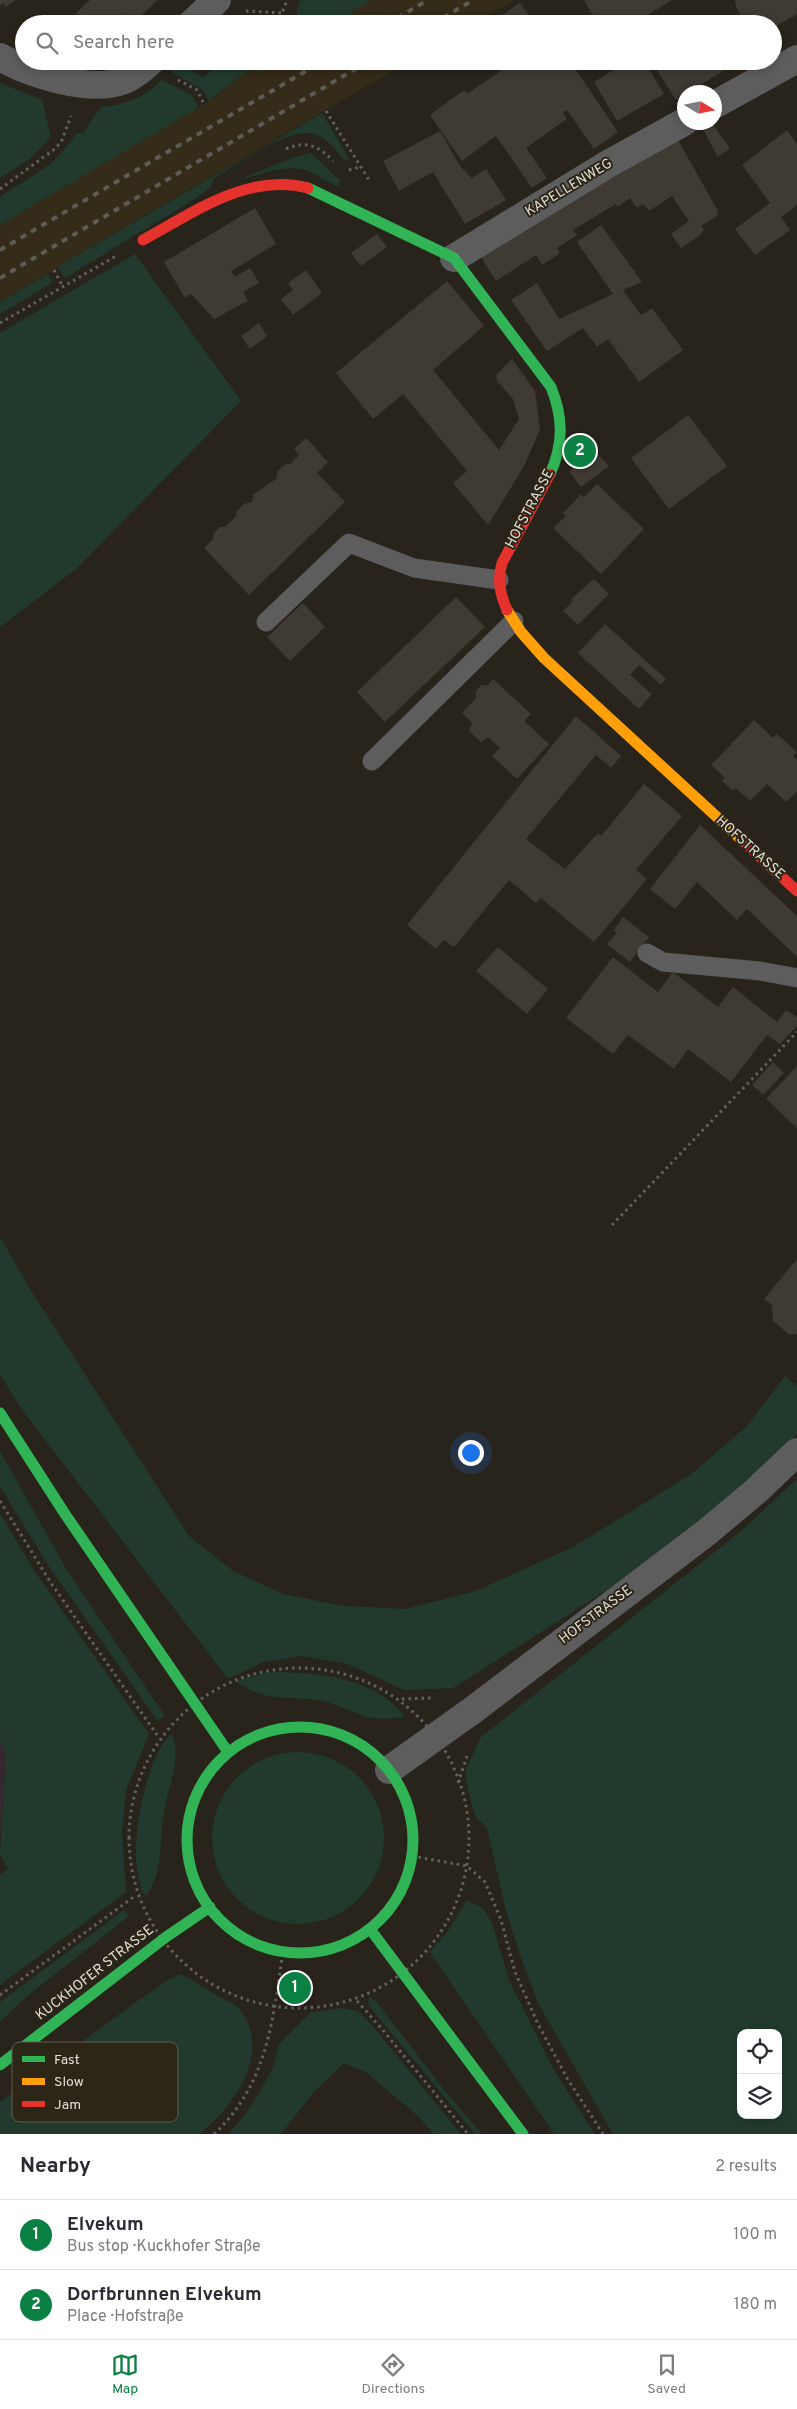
<!DOCTYPE html>
<meta charset="utf-8">
<style>
body{margin:0;font-family:Overpass,sans-serif;background:#f2f2f3;color:#2b2b33}
.controls{position:absolute;right:15px;bottom:15px;display:grid;overflow:hidden;border-radius:10px;box-shadow:0 2px 8px #0003}
.controls button{width:45px;height:45px;display:grid;place-items:center;padding:0;border:0;border-bottom:1px solid #e1e1e2;background:#fff;color:#2b2b33;font:25px sans-serif}
.compass{position:absolute;left:677px;top:85px;width:45px;height:45px;border-radius:50%;background:#fff;box-shadow:0 2px 8px #0003;rotate:100deg}
.you{position:absolute;left:470px;top:1452px;width:18px;height:18px;margin:-12px;border:4px solid #fff;border-radius:50%;background:#1a73e8;box-shadow:0 0 0 8px #1a73e833}
.badge{display:grid;place-items:center;width:32px;height:32px;border-radius:50%;background:#0b8043;color:#fff;font-size:16px;font-weight:700}
.pin{position:absolute;translate:-50% -50%;border:2px solid #fff;box-shadow:0 1px 5px #0006}
.list{margin:0;padding:0;list-style:none}
h2{display:flex;justify-content:space-between;align-items:center;height:65px;margin:0;padding:0 20px;font-size:21px}
h2 small{font-size:16px;font-weight:400;color:#7c7c81}
.list li{display:grid;grid-template-columns:32px 1fr auto;gap:15px;align-items:center;box-sizing:border-box;height:70px;padding:0 20px;border-top:1px solid #e1e1e2}
.list b{display:block;font-size:19px;white-space:nowrap}
.list p{margin:0;font-size:16px;white-space:nowrap;color:#7c7c81}
.list em{font-size:16px;font-style:normal;color:#7c7c81}
.icon{flex:none;width:28px;height:28px;fill:none;stroke:currentColor;stroke-width:2;stroke-linecap:round;stroke-linejoin:round}
.map{position:relative;flex:none;width:797px;height:2134px;overflow:hidden}
.search{position:absolute;background:#fff;box-shadow:0 2px 8px #0003;left:15px;right:15px;top:15px;height:55px;display:flex;align-items:center;gap:12px;box-sizing:border-box;padding:0 18px;border-radius:28px;color:#7c7c81;font-size:19px}
.sheet{height:205px;background:#fff}
nav{display:flex;justify-content:space-around;align-items:center;box-sizing:border-box;height:70px;border-top:1px solid #e1e1e2;background:#fff;font-size:14px;color:#7c7c81}
nav a{display:grid;justify-items:center;gap:2px}
nav .on{color:#0b8043}
.map>svg:first-child{display:block}
</style>
<div class="map">
<svg width="797" height="2134" viewBox="0 0 797 2134">
<rect width="100%" height="100%" fill="#28241c"/>
<!-- commercial -->
<path fill="#362731" d="M 0,1742 L 6,1752 L 0,1842 Z"/>
<!-- built -->
<path fill="#342c19" d="M 371,0 L 515,0 L 474,24 L 340,24 L 357,8 Z
M 278,61 L 410,61 L 119,230 L 0,302 L 0,225 L 217,96 L 236,79 L 256,67 L 260,72 Z"/>
<!-- green -->
<path fill="#213a2d" fill-rule="evenodd" d="M 300,0 L 371,0 L 357,8 L 340,24 L 297,24 L 297,10 Z
M 221,61 L 278,61 L 260,73 L 255,67 L 236,79 L 209,101 L 202,89 L 171,72 L 181,62 L 203,78 Z
M 161,80 L 191,95 L 199,107 L 0,225 L 0,197 L 52,163 L 78,133 L 83,133 L 101,107 C 125,105 144,98 161,80 Z
M 0,83 L 42,100 L 51,137 L 30,159 L 0,178 Z
M 322,113 L 349,159 L 344,160 C 336,151 328,138 315,134 C 288,126 238,165 214,178 L 211,186 L 198,197 L 65,278 L 57,267 Z
M 311,153 L 336,177 L 340,179 L 339,186 C 331,186 318,174 308,171 C 287,162 258,176 236,181 L 292,158 Z
M 135,254 L 241,401 L 76,569 L 0,627 L 0,333 Z
M 48,274 L 52,283 L 0,314 L 0,302 Z
M 0,1237 L 30,1289 L 189,1536 L 233,1571 L 283,1594 L 344,1606 L 406,1609 L 476,1591 L 573,1547 L 690,1475 L 746,1427 L 785,1376 L 797,1386 L 797,1434 L 749,1482 L 697,1524 L 613,1586 L 453,1688 L 404,1690 L 348,1664 L 302,1656 L 263,1662 L 228,1679 L 20,1407 L 0,1374 Z
M 0,1451 L 65,1567 L 165,1716 L 157,1720 L 48,1565 L 0,1486 Z
M 797,1479 L 797,2134 L 613,2134 L 538,2003 L 519,1952 L 505,1907 L 487,1828 L 475,1816 L 468,1790 L 465,1773 L 480,1738 L 740,1532 ZM 741,2033 L 778,2033 L 778,2115 L 741,2115 Z
M 0,1513 L 33,1569 L 149,1734 L 126,1790 L 122,1833 L 126,1892 L 0,1985 L 0,1875 L 8,1869 L 0,1855 L 6,1752 L 0,1742 Z
M 267,1672 C 314,1672 375,1676 405,1717 C 393,1718 380,1720 367,1717 C 354,1713 341,1706 327,1702 C 293,1694 267,1705 236,1681 Z
M 172,1733 C 182,1762 168,1784 164,1812 C 159,1841 164,1869 147,1895 L 142,1893 C 140,1881 136,1868 136,1855 C 135,1823 148,1754 172,1733 Z
M212 1838a86 86 0 1 1 172 0a86 86 0 1 1-172 0Z
M 467,1900 L 483,1908 L 492,1923 L 509,1980 L 555,2072 L 595,2134 L 554,2134 L 430,1952 L 448,1931 Z
M 124,1910 L 129,1916 L 26,1997 L 0,2022 L 0,2002 Z
M 181,1974 C 195,1982 208,1990 221,1998 C 226,2001 233,2003 238,2007 C 240,2009 242,2013 244,2016 C 270,2056 231,2110 199,2134 L 0,2134 L 0,2102 L 136,2002 L 168,1980 Z
M 371,1997 L 377,2002 L 445,2091 L 482,2134 L 475,2134 L 369,2006 L 368,1999 Z
M 343,2008 L 358,2011 L 371,2024 L 461,2134 L 433,2134 L 419,2117 L 366,2072 L 344,2063 L 313,2093 L 281,2134 L 228,2134 L 245,2115 L 257,2097 L 273,2067 L 279,2044 L 311,2012 Z"/>
<!-- building -->
<path fill="#3f3a32" d="M 0,0 L 15,0 L 6,7 L 3,3 L 0,6 Z
M 90,0 L 158,0 L 132,24 L 122,14 L 112,24 L 86,24 L 76,13 Z
M 584,0 L 672,0 L 633,24 L 598,24 Z
M 735,0 L 797,0 L 797,14 L 773,28 L 773,24 L 750,24 L 744,21 L 736,7 Z
M 520,3 L 536,24 L 506,24 L 501,16 Z
M 515,61 L 570,61 L 618,132 L 594,149 L 567,110 L 563,113 L 567,119 L 526,148 L 547,178 L 532,188 L 496,136 L 462,161 L 430,115 L 464,90 L 467,94 Z
M 622,61 L 644,61 L 664,94 L 617,121 L 594,82 L 623,64 Z
M 664,61 L 733,61 L 735,64 L 688,92 L 684,92 L 684,95 L 676,100 L 655,67 Z
M 708,122 L 711,122 L 730,148 L 718,157 L 701,126 Z
M 787,130 L 797,144 L 797,205 L 781,217 L 790,230 L 755,255 L 735,229 L 770,203 L 742,165 Z
M 440,131 L 460,166 L 472,178 L 486,169 L 506,200 L 465,224 L 433,172 L 399,191 L 383,161 Z
M 678,140 L 718,211 L 717,216 L 701,226 L 704,230 L 699,236 L 681,248 L 671,234 L 689,221 L 672,196 L 649,211 L 643,204 L 637,208 L 630,198 L 617,207 L 616,204 L 573,230 L 577,235 L 557,248 L 560,253 L 542,265 L 536,255 L 496,281 L 481,257 L 538,220 Z
M 255,208 L 276,244 L 231,271 L 235,277 L 250,268 L 259,283 L 243,292 L 248,301 L 214,319 L 191,294 L 185,298 L 164,262 Z
M 601,225 L 642,282 L 623,290 L 641,315 L 652,308 L 683,350 L 639,382 L 608,339 L 597,347 L 583,328 L 547,351 L 511,300 L 537,283 L 559,319 L 613,294 L 577,242 Z
M 377,234 L 387,247 L 361,266 L 351,253 Z
M 306,270 L 322,293 L 293,315 L 281,299 L 293,290 L 288,283 Z
M 447,281 L 484,326 L 433,370 L 499,450 L 519,419 L 513,399 L 497,381 L 496,375 L 512,359 L 535,391 L 540,430 L 523,468 L 488,525 L 453,483 L 467,471 L 403,394 L 373,419 L 336,373 Z
M 259,323 L 267,336 L 250,349 L 241,336 Z
M 688,415 L 727,466 L 669,509 L 631,458 Z
M 306,438 L 328,462 L 317,473 L 345,502 L 249,595 L 204,548 L 213,539 L 213,534 L 220,527 L 225,527 L 236,516 L 237,511 L 244,504 L 252,502 L 254,494 L 276,479 L 278,471 L 286,464 L 290,464 L 299,455 L 294,449 Z
M 582,444 L 588,452 L 578,459 L 572,451 Z
M 595,451 L 609,466 L 581,487 L 569,471 Z
M 597,484 L 644,529 L 601,574 L 553,528 L 566,516 L 563,513 L 581,494 L 584,497 Z
M 594,579 L 609,594 L 578,625 L 563,611 L 573,601 L 571,599 Z
M 456,597 L 485,627 L 385,722 L 357,692 Z
M 303,603 L 325,627 L 290,661 L 267,637 Z
M 605,624 L 666,679 L 661,685 L 639,665 L 630,675 L 652,694 L 639,709 L 578,653 Z
M 493,679 L 531,714 L 524,721 L 549,744 L 517,779 L 492,756 L 500,748 L 488,737 L 481,742 L 469,731 L 472,723 L 462,713 L 476,698 L 476,691 L 481,685 L 487,686 Z
M 576,716 L 621,756 L 611,768 L 596,755 L 526,839 L 565,869 L 598,833 L 601,836 L 644,784 L 682,816 L 636,870 L 647,879 L 594,942 L 541,898 L 536,903 L 509,880 L 454,947 L 444,940 L 436,949 L 407,925 Z
M 754,720 L 773,738 L 777,734 L 797,752 L 793,756 L 797,760 L 797,792 L 786,802 L 767,784 L 750,801 L 736,788 L 733,791 L 722,781 L 725,778 L 711,765 Z
M 700,825 L 797,916 L 797,957 L 747,909 L 737,920 L 697,882 L 675,909 L 650,889 Z
M 623,917 L 649,937 L 630,962 L 607,944 L 617,933 L 614,930 Z
M 498,947 L 548,989 L 527,1014 L 476,971 Z
M 613,957 L 658,992 L 673,972 L 718,1007 L 733,987 L 777,1022 L 786,1010 L 797,1017 L 797,1026 L 780,1044 L 767,1035 L 731,1082 L 688,1049 L 674,1069 L 628,1035 L 613,1054 L 566,1018 Z
M 773,1062 L 784,1073 L 763,1095 L 752,1085 Z
M 797,1066 L 797,1128 L 766,1099 Z
M 797,1259 L 797,1334 L 790,1335 L 773,1321 L 772,1305 L 764,1299 Z"/>
<g fill="none" stroke-linecap="round" stroke-linejoin="round">
<!-- path -->
<path stroke="#636261" stroke-width="3" stroke-dasharray="2.5 4" stroke-linecap="butt" d="M 246,11 L 282,13
M 283,24 L 282,13 L 287,0
M 178,80 L 197,90 L 204,104
M 326,111 L 369,180
M 286,149 C 306,140 319,146 333,161
M 349,170 L 360,167
M 0,189 L 56,148 L 62,140 L 71,116
M 54,270 L 63,287
M 0,323 L 116,256
M 612,1225 L 797,1032
M 0,1501 L 51,1583 L 157,1735
M129 1838a170 170 0 1 1 340 0a170 170 0 1 1-340 0Z
M 402,1699 L 431,1698
M 458,1783 L 467,1756
M 412,1856 L 467,1866 L 485,1882 L 501,1920 L 515,1972 L 538,2024 L 567,2078 L 603,2134
M 0,1995 L 135,1896
M 357,2001 L 382,2029 L 468,2134
M 214,2134 C 268,2084 273,2019 283,1951"/>
<!-- lane -->
<path stroke="#5d5d5d" stroke-width="19" d="M 266,622 L 349,543 L 414,568 L 499,580
M 372,761 L 514,621
M 647,953 L 663,962 L 760,971 L 797,978"/>
<!-- street -->
<path stroke="#5d5d5d" stroke-width="28" d="M 191,24 L 217,0
M 0,57 C 28,74 90,93 122,81 C 133,77 142,69 151,61
M 714,105 L 797,59
M 454,258 L 608,164 L 684,122
M 389,1770 L 473,1710 L 707,1532 L 756,1491 L 797,1452"/>
<!-- fast -->
<path stroke="#30b455" stroke-width="11" d="M 308,188 L 454,258 L 551,387 C 563,417 564,443 550,474
M 0,1413 L 65,1514 L 228,1752
M187 1840a113 113 0 1 1 226 0a113 113 0 1 1-226 0Z
M 370,1929 L 523,2134
M 0,2065 L 166,1937 L 210,1907"/>
<!-- slow -->
<path stroke="#ff9f0a" stroke-width="11" d="M 507,610 L 521,632 L 544,658 L 743,841"/>
<!-- jam -->
<path stroke="#e5322d" stroke-width="11" d="M 143,240 C 193,213 248,172 308,188
M 507,610 C 500,594 497,580 502,563 L 550,474
M 743,841 L 797,891"/>
<!-- rail -->
<path stroke="#5e5b58" stroke-width="4" stroke-dasharray="6 6" stroke-linecap="butt" d="M 387,24 L 428,0
M 433,24 L 473,0
M 0,250 L 323,61
M 0,278 L 369,61"/>
</g>
<g text-anchor="middle" dominant-baseline="central" stroke-width="4" stroke-linejoin="round" paint-order="stroke">
<!-- street labels -->
<g font-size="14" fill="#e2ded6" stroke="#2c2618">
<text transform="translate(569 188) rotate(-31)">KAPELLENWEG</text>
<text transform="translate(530 509) rotate(-62)">HOFSTRASSE</text>
<text transform="translate(750 848) rotate(42)">HOFSTRASSE</text>
<text transform="translate(596 1615) rotate(-37)">HOFSTRASSE</text>
<text transform="translate(95 1973) rotate(-38)">KUCKHOFER STRASSE</text>
</g>
</g>
<!-- legend -->
<rect x="12" y="2042" width="166" height="80" rx="8" fill="#2c2618" stroke="#635d51" stroke-width="1"/>
<rect x="22" y="2056" width="23" height="6" fill="#30b455"/>
<rect x="22" y="2078" width="23" height="7" fill="#ff9f0a"/>
<rect x="22" y="2101" width="23" height="6" fill="#e5322d"/>
<g font-size="14" fill="#e2ded6">
<text x="54" y="2064">Fast</text>
<text x="54" y="2086">Slow</text>
<text x="54" y="2109">Jam</text>
</g>
</svg>
<div class="controls">
<button><svg class="icon" aria-label="locate" viewBox="0 0 24 24"><circle cx="12" cy="12" r="6"/><path d="M12 2v4M12 18v4M2 12h4M18 12h4"/></svg></button>
<button><svg class="icon" aria-label="layers" viewBox="0 0 24 24"><path d="M12 4l9 5-9 5-9-5zM3 14l9 5 9-5"/></svg></button>
</div>
<svg class="compass" viewBox="-18 -18 36 36"><path d="M0-13l5 13h-10z" fill="#e53935"/><path d="M0 13l5-13h-10z" fill="#7c7c81"/></svg>
<div class="you"></div>
<div class="pin badge" style="left:295px;top:1988px">1</div>
<div class="pin badge" style="left:580px;top:451px">2</div>
<div class="search"><svg class="icon" aria-label="search" viewBox="0 0 24 24"><circle cx="10" cy="10" r="6"/><path d="M15 15l6 6"/></svg>Search here</div>
</div>
<section class="sheet">
<h2>Nearby<small>2 results</small></h2>
<ul class="list">
<li><span class="badge">1</span><div><b>Elvekum</b><p>Bus stop · Kuckhofer Straße</p></div><em>100 m</em></li>
<li><span class="badge">2</span><div><b>Dorfbrunnen Elvekum</b><p>Place · Hofstraße</p></div><em>180 m</em></li>
</ul>
</section>
<nav>
<a class="on"><svg class="icon" aria-label="map" viewBox="0 0 24 24"><path d="M3 6l6-2 6 2 6-2v14l-6 2-6-2-6 2zM9 4v14M15 6v14"/></svg>Map</a>
<a><svg class="icon" aria-label="directions" viewBox="0 0 24 24"><path d="M12 3l9 9-9 9-9-9zM9 14v-3h6M13 9l2 2-2 2"/></svg>Directions</a>
<a><svg class="icon" aria-label="saved" viewBox="0 0 24 24"><path d="M7 4h10v16l-5-4-5 4z"/></svg>Saved</a>
</nav>
